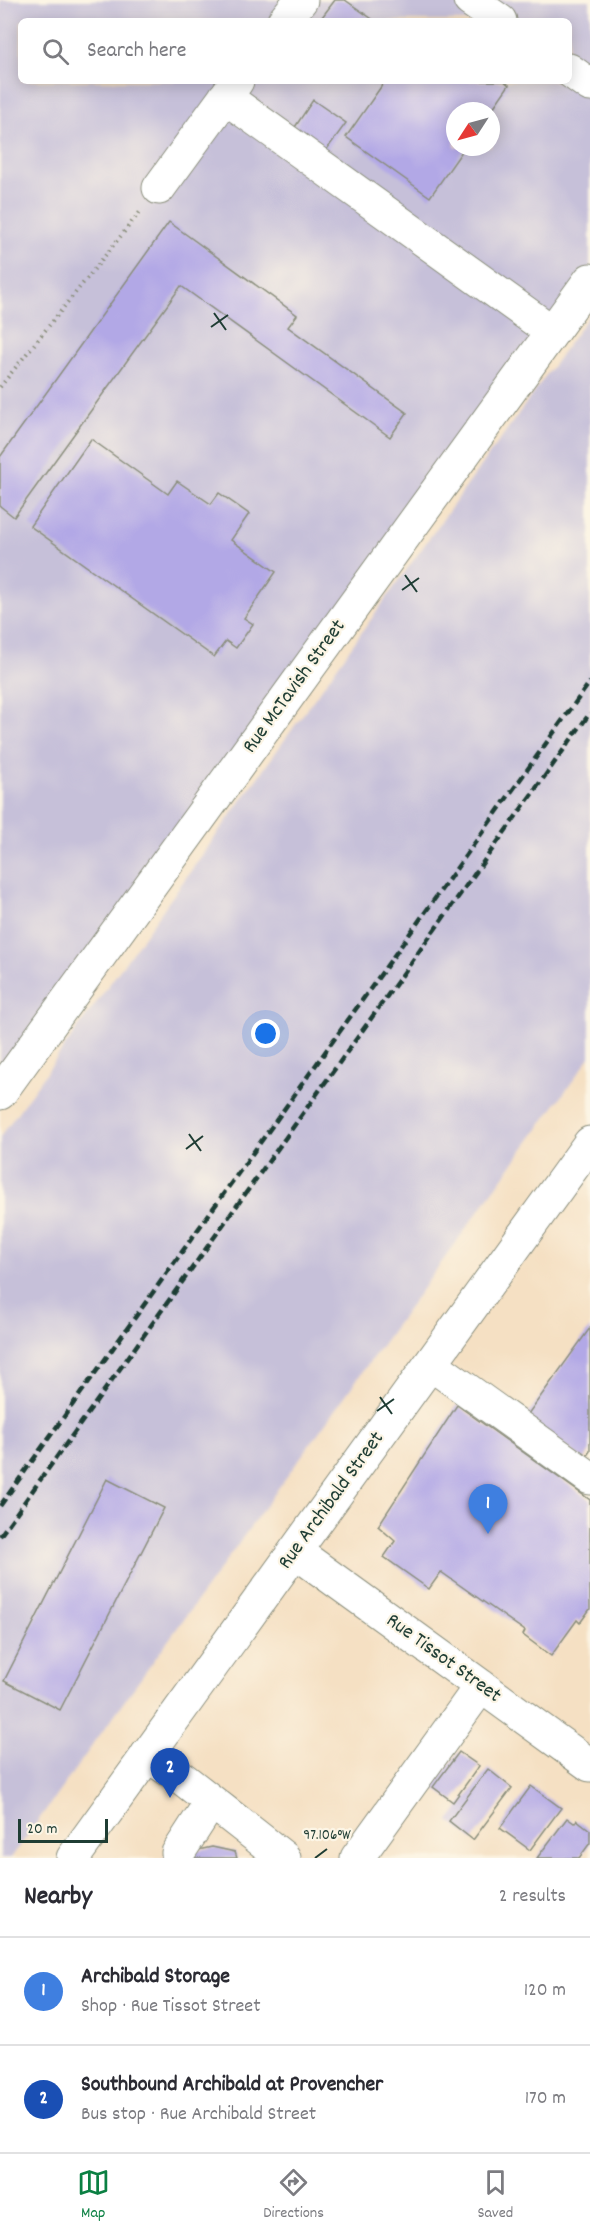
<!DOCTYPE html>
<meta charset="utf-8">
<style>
body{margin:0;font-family:Dekko,sans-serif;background:#f2f2f3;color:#2b2b33}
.compass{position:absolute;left:446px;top:102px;width:54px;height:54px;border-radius:50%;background:#fff;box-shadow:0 3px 15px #0003;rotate:234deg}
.scale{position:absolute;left:18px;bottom:15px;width:90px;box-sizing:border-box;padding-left:6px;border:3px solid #1f3d34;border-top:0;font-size:16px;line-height:21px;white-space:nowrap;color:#1f3d34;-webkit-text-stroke:4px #fcf5e5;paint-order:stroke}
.you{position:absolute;left:266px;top:1034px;width:21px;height:21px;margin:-15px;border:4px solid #fff;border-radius:50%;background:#1a73e8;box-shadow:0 0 0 9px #1a73e833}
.badge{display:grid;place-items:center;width:39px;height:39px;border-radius:50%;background:#0b8043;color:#fff;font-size:20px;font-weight:700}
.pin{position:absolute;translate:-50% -50px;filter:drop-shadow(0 2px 3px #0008)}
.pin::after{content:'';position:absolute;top:32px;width:21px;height:18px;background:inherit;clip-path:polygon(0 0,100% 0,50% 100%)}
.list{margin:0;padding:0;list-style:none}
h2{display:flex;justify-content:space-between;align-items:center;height:78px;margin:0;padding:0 24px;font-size:26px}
h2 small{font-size:20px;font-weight:400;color:#7c7c81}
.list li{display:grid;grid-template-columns:39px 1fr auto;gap:18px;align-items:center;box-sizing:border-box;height:108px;padding:0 24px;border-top:2px solid #e1e1e2}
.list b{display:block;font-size:22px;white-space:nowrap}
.list p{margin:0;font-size:20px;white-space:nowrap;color:#7c7c81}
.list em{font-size:20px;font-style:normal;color:#7c7c81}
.icon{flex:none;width:33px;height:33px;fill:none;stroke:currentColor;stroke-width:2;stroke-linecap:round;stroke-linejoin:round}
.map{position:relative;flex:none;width:590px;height:1858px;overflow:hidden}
.search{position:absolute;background:#fff;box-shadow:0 3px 15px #0003;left:18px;right:18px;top:18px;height:66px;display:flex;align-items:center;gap:15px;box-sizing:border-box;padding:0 21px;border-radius:9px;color:#7c7c81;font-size:22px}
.sheet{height:294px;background:#fff}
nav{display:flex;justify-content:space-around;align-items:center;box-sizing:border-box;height:84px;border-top:2px solid #e1e1e2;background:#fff;font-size:16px;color:#7c7c81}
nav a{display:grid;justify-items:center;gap:3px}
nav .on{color:#0b8043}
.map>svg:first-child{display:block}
</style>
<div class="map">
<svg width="590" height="1858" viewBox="0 0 590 1858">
<rect width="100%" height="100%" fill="#fcf5e5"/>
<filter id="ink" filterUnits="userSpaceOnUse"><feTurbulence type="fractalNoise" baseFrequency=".0167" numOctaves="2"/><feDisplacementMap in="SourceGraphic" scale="12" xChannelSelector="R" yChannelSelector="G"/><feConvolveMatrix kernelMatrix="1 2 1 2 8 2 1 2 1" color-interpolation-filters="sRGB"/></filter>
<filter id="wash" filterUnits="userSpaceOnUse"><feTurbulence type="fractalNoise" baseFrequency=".008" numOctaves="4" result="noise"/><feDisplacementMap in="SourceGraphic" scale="24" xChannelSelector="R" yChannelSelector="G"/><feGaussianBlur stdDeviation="1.35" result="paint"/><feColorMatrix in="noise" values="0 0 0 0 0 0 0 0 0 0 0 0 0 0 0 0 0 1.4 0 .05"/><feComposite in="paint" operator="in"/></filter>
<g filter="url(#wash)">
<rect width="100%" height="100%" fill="#f5e0c3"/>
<!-- industrial -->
<path fill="#c6c0d9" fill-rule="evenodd" d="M 0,0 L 590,0 L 590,280 L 0,1093 ZM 21,21 L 569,21 L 569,81 L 21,81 ZM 455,111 L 491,111 L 491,147 L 455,147 Z
M 590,314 L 590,1057 L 11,1858 L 0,1858 L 0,1137 Z"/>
<g id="blocks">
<!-- building -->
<path fill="#b2a8e6" d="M 335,0 L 345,0 L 375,21 L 319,21 Z
M 385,81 L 504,81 L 509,85 L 491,111 L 455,111 L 455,147 L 465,147 L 430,197 L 346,137 Z
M 313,100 L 346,123 L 325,152 L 293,130 Z
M 169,222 L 297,315 L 288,327 L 407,413 L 390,437 L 181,286 L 14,517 L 0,506 L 0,457 Z
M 91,439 L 168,494 L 177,481 L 211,504 L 219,493 L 249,514 L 231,540 L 276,572 L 244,618 L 253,624 L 236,648 L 226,641 L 214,657 L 30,526 Z
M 590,1328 L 590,1451 L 584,1460 L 525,1418 Z
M 457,1405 L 590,1500 L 590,1609 L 580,1623 L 577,1620 L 551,1656 L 523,1635 L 525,1631 L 441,1572 L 429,1589 L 384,1557 L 395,1541 L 378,1526 Z
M 107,1479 L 164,1508 L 60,1710 L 4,1681 Z
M 459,1752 L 479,1766 L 453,1802 L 433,1787 Z
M 488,1769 L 512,1788 L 473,1840 L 449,1821 Z
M 531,1786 L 561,1808 L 530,1850 L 500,1828 Z
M 567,1818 L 574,1823 L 577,1820 L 590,1830 L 590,1843 L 579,1858 L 537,1858 Z
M 212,1847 L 235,1852 L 237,1858 L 161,1858 Z"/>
</g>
</g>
<g filter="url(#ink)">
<use href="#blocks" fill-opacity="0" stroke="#8a8e7c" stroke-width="1.5"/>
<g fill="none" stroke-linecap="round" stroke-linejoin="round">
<defs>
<path id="minor" d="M 470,0 L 500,21
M 284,21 L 301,0
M 569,70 L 590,85
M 225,97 L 552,332
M 159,188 L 237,81
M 0,1093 L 590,280
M 431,1364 L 590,1478
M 296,1552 L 590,1765
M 147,1755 L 183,1779 L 284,1858
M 178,1853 L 211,1802
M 357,1858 L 481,1686"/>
<path id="major" d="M 73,1858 L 590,1143"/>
</defs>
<!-- minor casing -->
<use href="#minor" stroke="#8a8e7c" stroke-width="35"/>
<!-- major casing -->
<use href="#major" stroke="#8a8e7c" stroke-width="35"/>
<!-- path -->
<path stroke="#8a8e7c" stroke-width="4" stroke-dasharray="1.5 4.5" stroke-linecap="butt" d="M 0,387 L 140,212"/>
<!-- minor -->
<use href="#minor" stroke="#fff" stroke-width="33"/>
<!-- major -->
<use href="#major" stroke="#fff" stroke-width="33"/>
<!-- rail -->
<path stroke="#1f3d34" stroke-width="4.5" stroke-dasharray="9 4.5" stroke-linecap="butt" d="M 0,1506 L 590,682
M 0,1536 L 590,713"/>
</g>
</g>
<!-- ticks -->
<path fill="none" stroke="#1f3d34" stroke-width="2" d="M 214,313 L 226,330M 211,327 L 228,315M 405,575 L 417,592M 402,590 L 419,578M 189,1134 L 201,1151M 186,1149 L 203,1136M 380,1397 L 392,1414M 377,1411 L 394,1399M 315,1858 L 327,1849"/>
<g text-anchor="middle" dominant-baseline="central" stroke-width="4.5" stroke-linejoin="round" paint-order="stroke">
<!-- street labels -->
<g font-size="21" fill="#1f3d34" stroke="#fcf5e5">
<text transform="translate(295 687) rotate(-54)">Rue McTavish Street</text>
<text transform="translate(332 1501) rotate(-54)">Rue Archibald Street</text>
<text transform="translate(443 1659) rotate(36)">Rue Tissot Street</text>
</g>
</g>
<g font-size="15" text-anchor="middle" fill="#1f3d34" stroke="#fcf5e5" stroke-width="4.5" stroke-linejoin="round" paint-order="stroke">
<text x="327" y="1839">97.106°W</text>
</g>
</svg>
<svg class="compass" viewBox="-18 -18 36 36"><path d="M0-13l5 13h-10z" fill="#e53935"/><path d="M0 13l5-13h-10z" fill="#7c7c81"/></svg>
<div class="scale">20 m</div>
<div class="you"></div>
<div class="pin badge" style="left:488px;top:1534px;background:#3f7fe0">1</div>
<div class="pin badge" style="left:170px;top:1798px;background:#1a4fb4">2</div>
<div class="search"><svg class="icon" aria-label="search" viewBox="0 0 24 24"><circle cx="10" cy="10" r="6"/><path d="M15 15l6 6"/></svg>Search here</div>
</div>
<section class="sheet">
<h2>Nearby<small>2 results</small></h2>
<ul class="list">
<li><span class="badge" style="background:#3f7fe0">1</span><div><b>Archibald Storage</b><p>Shop · Rue Tissot Street</p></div><em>120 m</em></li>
<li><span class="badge" style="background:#1a4fb4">2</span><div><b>Southbound Archibald at Provencher</b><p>Bus stop · Rue Archibald Street</p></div><em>170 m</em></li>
</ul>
</section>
<nav>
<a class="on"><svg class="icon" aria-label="map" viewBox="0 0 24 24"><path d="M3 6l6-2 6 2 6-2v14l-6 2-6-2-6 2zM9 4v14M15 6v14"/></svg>Map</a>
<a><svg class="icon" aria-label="directions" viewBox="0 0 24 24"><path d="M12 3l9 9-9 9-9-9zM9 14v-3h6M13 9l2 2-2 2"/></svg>Directions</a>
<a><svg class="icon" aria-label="saved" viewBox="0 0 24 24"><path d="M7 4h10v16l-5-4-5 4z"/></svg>Saved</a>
</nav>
